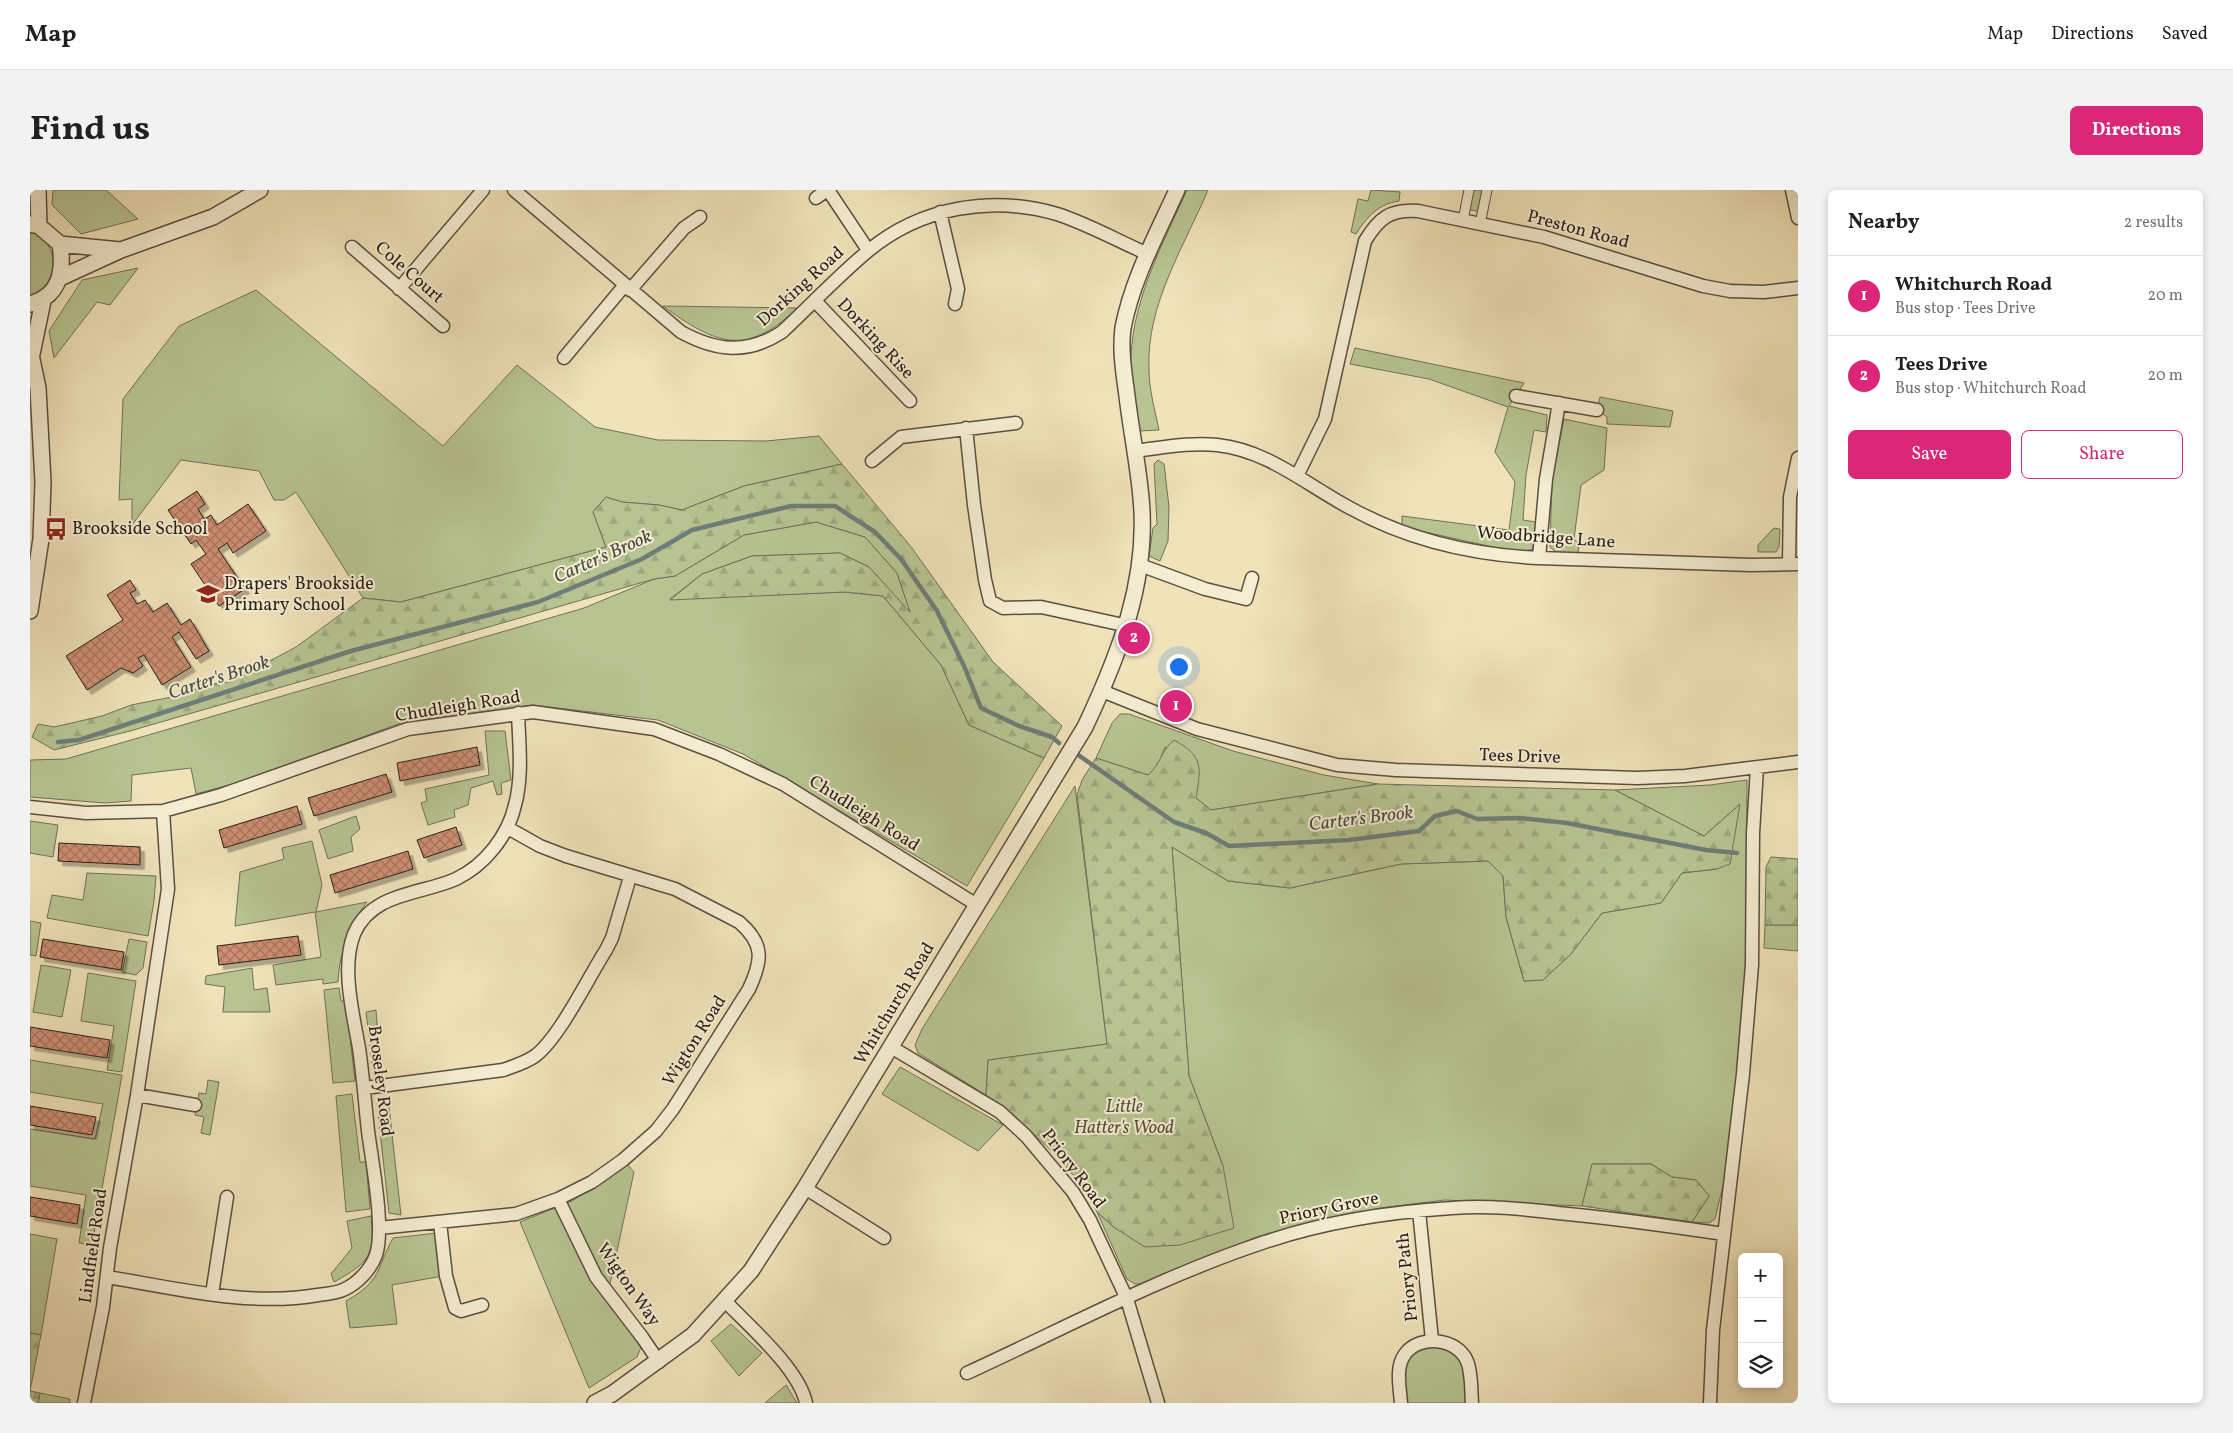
<!DOCTYPE html>
<meta charset="utf-8">
<style>
body{margin:0;font-family:Vollkorn,serif;background:#f2f2f2;color:#202124}
.controls{position:absolute;right:15px;bottom:15px;display:grid;overflow:hidden;border-radius:8px;box-shadow:0 2px 8px #0003}
.controls button{width:45px;height:45px;display:grid;place-items:center;padding:0;border:0;border-bottom:1px solid #e0e0e0;background:#fff;color:#202124;font:25px sans-serif}
.you{position:absolute;left:1148px;top:476px;width:18px;height:18px;margin:-12px;border:4px solid #fff;border-radius:50%;background:#1a73e8;box-shadow:0 0 0 8px #1a73e833}
.badge{display:grid;place-items:center;width:32px;height:32px;border-radius:50%;background:#db2777;color:#fff;font-size:16px;font-weight:700}
.pin{position:absolute;translate:-50% -50%;border:2px solid #fff;box-shadow:0 1px 5px #0006}
.list{margin:0;padding:0;list-style:none}
h2{display:flex;justify-content:space-between;align-items:center;height:65px;margin:0;padding:0 20px;font-size:21px}
h2 small{font-size:16px;font-weight:400;color:#757577}
.list li{display:grid;grid-template-columns:32px 1fr auto;gap:15px;align-items:center;box-sizing:border-box;height:80px;padding:0 20px;border-top:1px solid #e0e0e0}
.list b{display:block;font-size:19px;white-space:nowrap}
.list p{margin:0;font-size:16px;white-space:nowrap;color:#757577}
.list em{font-size:16px;font-style:normal;color:#757577}
.actions{display:flex;gap:10px;padding:15px 20px}
.actions a{flex:1;padding:11px 0;border:1px solid #db2777;border-radius:8px;text-align:center;font-size:18px;color:#db2777}
.actions .main{background:#db2777;color:#fff}
.icon{flex:none;width:28px;height:28px;fill:none;stroke:currentColor;stroke-width:2;stroke-linecap:round;stroke-linejoin:round}
.map{position:relative;flex:none;width:1768px;height:1213px;overflow:hidden;border-radius:8px}
header{display:flex;align-items:center;gap:30px;box-sizing:border-box;height:70px;padding:0 25px;background:#fff;border-bottom:1px solid #e0e0e0}
header strong{font-size:24px}
nav{display:flex;gap:28px;margin-inline-start:auto;font-size:18px}
.intro{display:flex;align-items:center;justify-content:space-between;box-sizing:border-box;height:120px;padding:0 30px}
h1{margin:0;font-size:35px}
.button{padding:12px 22px;border-radius:8px;background:#db2777;color:#fff;font-size:18px;font-weight:700}
main{display:flex;gap:30px;padding:0 30px}
aside{flex:1;background:#fff;border-radius:8px;box-shadow:0 2px 8px #0003}
.map>svg:first-child{display:block}
</style>
<header>
<strong>Map</strong>
<nav><a>Map</a><a>Directions</a><a>Saved</a></nav>
</header>
<div class="intro"><h1>Find us</h1><a class="button">Directions</a></div>
<main>
<div class="map">
<svg width="1768" height="1213" viewBox="0 0 1768 1213">
<defs>
<pattern id="forest-firs" width="22" height="20" patternUnits="userSpaceOnUse" patternTransform="scale(1.25)"><rect width="22" height="20" fill="#b7c492"/><path d="M5 1l3.5 6h-7zM16 11l3.5 6h-7z" fill="#9da87d"/></pattern>
<pattern id="building-cross-hatch" width="8" height="8" patternUnits="userSpaceOnUse" patternTransform="scale(1.25)"><rect width="8" height="8" fill="#ce8e73"/><path d="M0 0l8 8M0 8l8-8" fill="none" stroke="#a7735d"/></pattern>
<filter id="shadow"><feDropShadow dx="4.5" dy="4.5" stdDeviation="0" flood-color="#0004"/></filter>
</defs>
<rect width="100%" height="100%" fill="#f0e3ba"/>
<filter id="stains"><feTurbulence type="fractalNoise" baseFrequency=".004" numOctaves="4"/><feColorMatrix values="0 0 0 0 .2 0 0 0 0 .09 0 0 0 0 .02 0 0 0 .5 -.17"/></filter>
<radialGradient id="worn" r=".72"><stop offset=".6" stop-color="#630" stop-opacity="0"/><stop offset="1" stop-color="#630" stop-opacity=".3"/></radialGradient>
<!-- green -->
<path fill="#b7c492" stroke="#707155" d="M 23,0 L 76,0 L 108,29 L 51,44 L 22,15 Z
M 1157,0 L 1178,0 C 1154,57 1116,115 1119,179 C 1119,200 1125,220 1129,240 L 1110,241 C 1106,216 1099,191 1101,165 C 1104,107 1133,53 1157,0 Z
M 1341,0 L 1370,2 L 1369,11 C 1348,14 1337,27 1326,44 L 1321,42 L 1328,9 L 1338,11 Z
M 1439,0 L 1457,0 L 1452,22 L 1435,19 Z
M 0,42 C 31,50 31,98 0,107 Z
M 108,78 L 80,115 L 67,112 L 24,168 L 19,141 L 52,90 Z
M 226,100 L 413,256 L 487,175 L 565,237 L 628,250 L 736,251 L 789,246 L 812,274 L 714,296 L 652,320 L 629,315 L 592,312 L 576,307 L 563,322 L 576,357 L 371,412 L 333,408 L 266,302 L 254,310 L 244,310 L 229,281 L 151,270 L 102,335 L 102,309 L 89,310 L 93,209 L 149,136 Z
M 633,116 L 767,118 C 716,168 685,154 633,116 Z
M 1325,158 L 1494,193 L 1479,216 L 1517,225 L 1516,242 L 1504,240 L 1496,285 L 1493,330 L 1506,332 L 1503,359 L 1490,363 L 1372,337 L 1372,326 L 1479,340 L 1485,292 L 1465,262 L 1478,217 L 1399,189 L 1320,174 Z
M 1570,207 L 1643,221 L 1640,237 L 1577,234 L 1577,227 L 1567,220 Z
M 1534,229 L 1577,238 L 1574,280 L 1551,295 L 1544,349 L 1549,354 L 1548,364 L 1527,363 L 1520,357 L 1522,290 Z
M 1128,270 L 1134,274 L 1139,317 L 1138,351 L 1130,371 L 1119,366 L 1123,338 L 1127,334 L 1124,274 Z
M 786,332 L 835,347 L 867,383 L 881,424 L 839,377 L 810,363 L 722,366 L 672,384 L 640,409 L 815,402 L 853,406 L 911,475 L 939,535 L 1014,568 L 937,696 L 713,564 L 628,530 L 502,515 L 371,533 L 213,591 L 166,604 L 161,578 L 102,585 L 101,611 L 75,613 L 0,607 L 0,570 L 36,569 L 554,418 L 624,389 L 645,386 L 714,345 Z
M 1744,338 L 1750,339 L 1749,357 L 1746,362 L 1728,362 L 1728,355 Z
M 1090,524 L 1099,524 L 1203,561 L 1294,585 L 1348,594 L 1181,620 L 1166,608 L 1135,557 L 1127,578 L 1118,585 L 1066,568 L 1082,533 Z
M 455,541 L 475,541 L 481,590 L 471,593 L 472,604 L 467,605 L 463,591 L 441,598 L 438,615 L 424,620 L 425,627 L 398,635 L 391,613 L 397,611 L 395,599 L 459,585 Z
M 1717,590 L 1716,794 L 1709,881 L 1695,987 L 1685,1029 L 1679,1033 L 1662,1032 L 1679,1006 L 1666,990 L 1642,987 L 1621,974 L 1563,974 L 1552,1016 L 1415,1010 L 1350,1018 L 1267,1036 L 1226,1047 L 1112,1094 L 1105,1094 L 1097,1089 L 1067,1022 L 1085,1038 L 1193,976 L 1159,886 L 1142,657 L 1198,691 L 1260,698 L 1371,674 L 1458,671 L 1473,686 L 1476,727 L 1494,791 L 1513,790 L 1541,764 L 1572,723 L 1631,713 L 1652,683 L 1687,679 L 1709,615 L 1674,646 L 1585,600 L 1680,595 Z
M 1045,596 L 1077,854 L 958,870 L 956,905 L 888,863 L 885,855 L 892,839 Z
M 326,626 L 330,639 L 321,647 L 323,661 L 298,669 L 289,640 Z
M 0,631 L 28,635 L 23,667 L 0,663 Z
M 282,651 L 292,695 L 286,722 L 337,712 C 318,737 310,761 308,792 L 293,794 L 293,789 L 246,795 L 243,775 L 291,767 L 285,722 L 205,736 L 210,682 L 254,669 L 252,658 Z
M 57,683 L 126,686 L 124,711 L 118,746 L 17,728 L 22,705 L 53,710 Z
M 0,731 L 11,733 L 6,766 L 0,765 Z
M 1735,735 L 1768,735 L 1768,761 L 1734,758 Z
M 99,749 L 117,752 L 113,778 L 106,785 L 92,782 Z
M 11,775 L 41,780 L 32,827 L 3,822 Z
M 222,778 L 224,800 L 237,798 L 240,822 L 193,822 L 195,797 L 175,794 L 176,786 Z
M 58,783 L 106,791 L 92,882 L 77,880 L 84,836 L 51,831 Z
M 309,798 L 311,811 L 316,811 L 325,891 L 303,893 L 294,800 Z
M 346,820 L 351,883 L 343,880 L 336,822 Z
M 0,870 L 92,885 L 62,1055 L 49,1053 L 56,1005 L 0,996 L 0,939 L 65,949 L 73,914 L 0,902 Z
M 870,877 L 973,935 L 948,961 L 852,904 Z
M 178,890 L 189,892 L 180,945 L 171,943 L 174,927 L 165,925 L 169,903 L 176,904 Z
M 322,904 L 330,972 L 336,972 L 340,1019 L 316,1022 L 306,906 Z
M 352,907 L 358,908 L 371,1025 L 359,1023 L 347,913 Z
M 597,974 L 604,982 L 581,1089 L 578,1102 L 574,1106 L 611,1157 L 607,1167 L 559,1198 L 490,1032 L 542,1011 Z
M 341,1026 C 346,1066 338,1073 304,1092 L 301,1084 L 322,1058 L 317,1031 Z
M 407,1043 L 413,1086 L 362,1095 L 367,1134 L 320,1138 L 316,1111 C 352,1091 346,1079 363,1048 Z
M 0,1044 L 27,1049 L 11,1145 L 0,1143 Z
M 701,1134 L 732,1163 L 709,1186 L 681,1151 Z
M 1393,1152 L 1430,1161 L 1442,1213 L 1371,1213 L 1375,1163 Z
M 756,1195 L 767,1213 L 735,1213 Z
M 10,1203 L 40,1209 L 40,1213 L 8,1213 Z"/>
<!-- forest -->
<path fill="url(#forest-firs)" stroke="#707155" d="M 812,274 L 882,358 L 963,472 L 1032,536 L 1014,568 L 939,535 L 911,475 L 853,406 L 815,402 L 640,410 L 672,384 L 722,366 L 810,363 L 839,377 L 880,422 L 867,383 L 835,347 L 786,332 L 714,345 L 645,386 L 624,389 L 100,541 L 24,560 L 2,547 L 8,534 L 24,537 L 72,526 L 101,515 L 142,507 L 182,494 L 200,492 L 266,457 L 333,408 L 371,412 L 576,357 L 563,322 L 576,307 L 592,312 L 629,315 L 652,320 L 714,296 Z
M 1144,550 C 1174,566 1171,578 1166,608 L 1181,620 L 1348,594 L 1585,600 L 1674,646 L 1710,614 L 1700,674 L 1687,679 L 1652,683 L 1631,713 L 1572,723 L 1541,764 L 1513,790 L 1494,791 L 1476,727 L 1473,686 L 1458,671 L 1371,674 L 1260,698 L 1198,691 L 1142,657 L 1159,886 L 1193,976 L 1204,1038 L 1150,1055 L 1115,1057 L 1085,1038 L 1067,1022 L 1049,992 L 1027,966 L 977,919 L 956,905 L 958,870 L 1077,854 L 1047,605 L 1052,590 L 1066,568 L 1118,585 C 1132,573 1130,561 1144,550 Z
M 1741,667 L 1768,669 L 1768,735 L 1735,735 L 1736,677 Z
M 1562,974 L 1621,974 L 1642,987 L 1666,990 L 1679,1006 L 1662,1032 L 1552,1016 Z
M 0,1143 L 11,1145 L 0,1201 L 10,1203 L 8,1213 L 0,1213 Z"/>
<g fill="none" stroke-linecap="round" stroke-linejoin="round">
<!-- stream -->
<path stroke="#6f7d79" stroke-width="4.5" d="M 28,552 L 49,550 L 321,461 L 508,412 L 612,369 L 662,340 L 761,316 L 805,316 L 845,342 L 871,369 L 907,421 L 934,476 L 951,518 L 989,536 L 1022,547 L 1029,553
M 1044,562 L 1144,632 L 1176,643 L 1199,656 L 1319,650 L 1389,641 L 1405,626 L 1427,621 L 1447,629 L 1490,628 L 1537,633 L 1676,660 L 1707,663"/>
</g>
<!-- building -->
<path fill="url(#building-cross-hatch)" stroke="#291e18" filter="url(#shadow)" d="M 167,301 L 175,314 L 168,319 L 174,329 L 181,325 L 187,335 L 218,314 L 236,341 L 203,363 L 197,353 L 188,359 L 215,399 L 189,416 L 161,374 L 176,364 L 166,350 L 161,354 L 138,320 Z
M 100,390 L 106,400 L 100,403 L 107,414 L 115,410 L 123,422 L 137,413 L 151,435 L 160,429 L 179,461 L 166,469 L 149,442 L 142,447 L 161,477 L 132,495 L 114,465 L 108,468 L 113,476 L 103,483 L 91,478 L 57,500 L 36,466 L 93,430 L 77,405 Z
M 447,557 L 450,575 L 370,591 L 367,573 Z
M 356,584 L 362,602 L 284,626 L 278,608 Z
M 267,616 L 272,634 L 194,658 L 189,640 Z
M 426,637 L 432,655 L 394,668 L 387,650 Z
M 29,653 L 110,657 L 110,675 L 28,671 Z
M 378,661 L 383,679 L 305,703 L 300,685 Z
M 268,746 L 271,765 L 189,775 L 187,756 Z
M 13,749 L 94,762 L 91,780 L 10,767 Z
M 0,837 L 80,850 L 77,868 L 0,856 Z
M 0,916 L 66,927 L 62,945 L 0,935 Z
M 0,1007 L 50,1015 L 47,1034 L 0,1026 Z"/>
<g fill="none" stroke-linecap="round" stroke-linejoin="round">
<defs>
<path id="pedestrian" d="M 1433,30 L 1439,0
M 1450,34 L 1457,0"/>
<path id="minor" d="M 484,0 L 651,142 C 686,161 717,165 752,142 C 781,115 808,86 838,61 C 891,17 961,5 1027,24 C 1058,34 1088,51 1118,64
M 798,0 L 838,60
M 1762,0 L 1768,28
M 786,8 L 797,0
M 910,22 L 928,99 L 925,114
M 322,57 L 413,136
M 369,99 L 453,0
M 600,100 L 654,38 L 670,27
M 785,111 L 880,211
M 534,168 L 594,96
M 1486,206 L 1567,220
M 936,238 L 944,315 L 955,390 L 960,411 L 973,418 L 1011,417 L 1098,436
M 1104,261 C 1131,258 1160,252 1187,255 C 1237,260 1277,295 1320,318 C 1378,350 1443,365 1509,368 L 1721,375 L 1768,374
M 842,271 L 871,247 L 986,233
M 1267,286 L 1295,229 L 1335,51 C 1349,28 1360,19 1388,21 L 1514,47 L 1673,96 L 1700,101 L 1734,102 L 1768,98
M 1509,368 L 1516,289 L 1529,213
M 1759,374 L 1760,307 L 1768,268
M 1110,375 L 1175,399 L 1216,409 L 1222,388
M 1072,501 L 1167,539 L 1307,575 L 1366,580 L 1607,588 L 1655,586 L 1768,572
M 0,617 L 56,623 L 133,621 L 191,605 L 378,539 L 503,522 L 624,539 L 689,564 L 753,594 L 947,715
M 861,857 L 970,922 L 996,946 L 1043,1002 L 1060,1030 L 1097,1109 L 1128,1213
M 335,898 L 473,880 C 484,876 495,873 505,866 C 530,847 558,788 576,760 L 582,748 L 600,687
M 107,905 L 165,915
M 775,998 L 854,1048
M 528,1009 L 566,1087 L 612,1147 L 629,1172
M 1389,1021 L 1402,1150
M 410,1032 L 416,1086 L 425,1118 L 431,1121 L 452,1115
M 349,1038 L 486,1024 L 528,1009 L 562,992 L 593,970 L 626,941 L 643,919 L 719,799 C 732,771 735,754 709,732 L 645,699 L 536,666 L 510,656 L 478,638
M 77,1087 C 146,1098 219,1117 288,1105 C 297,1104 308,1103 315,1099 C 328,1093 341,1079 346,1065 C 355,1038 342,972 338,941 C 335,913 333,886 329,858 C 323,824 311,777 324,744 C 342,702 390,705 426,689 C 455,675 478,646 485,615 C 493,586 489,553 488,523
M 182,1104 L 197,1007
M 695,1111 C 719,1136 769,1179 776,1213
M 937,1183 C 1035,1138 1132,1086 1235,1052 C 1294,1032 1359,1022 1422,1018 C 1457,1015 1494,1019 1528,1023 C 1584,1028 1639,1036 1694,1044
M 54,1213 L 73,1117 L 80,1058 L 107,905 L 138,699 L 133,621
M 1371,1213 C 1370,1198 1365,1177 1375,1164 C 1390,1144 1427,1148 1437,1171 C 1442,1183 1441,1200 1442,1213
M 1680,1213 L 1683,1140 L 1713,884 L 1722,775 L 1723,643 L 1727,578"/>
<path id="tertiary" d="M 8,0 L 9,36
M 0,34 L 9,36 L 30,54 C 34,82 30,106 0,114
M 30,54 L 90,60
M 30,88 L 91,60 L 183,27 L 230,0
M 0,160 L 8,198 L 13,292 L 11,349 L 0,421
M 2,164 L 13,111
M 565,1213 L 582,1204 L 663,1145 L 721,1081 L 775,998 L 1055,537 C 1089,465 1119,389 1111,308 C 1108,274 1101,240 1097,206 C 1094,184 1090,160 1093,138 C 1102,90 1127,44 1147,0"/>
</defs>
<!-- pedestrian casing -->
<use href="#pedestrian" stroke="#5b4f40" stroke-width="11"/>
<!-- minor casing -->
<use href="#minor" stroke="#5b4f40" stroke-width="15"/>
<!-- tertiary casing -->
<use href="#tertiary" stroke="#5b4f40" stroke-width="18"/>
<!-- pedestrian -->
<use href="#pedestrian" stroke="#f5edd2" stroke-width="9"/>
<!-- minor -->
<use href="#minor" stroke="#f5edd2" stroke-width="12"/>
<!-- tertiary -->
<use href="#tertiary" stroke="#f5edd2" stroke-width="15"/>
</g>
<!-- icons -->
<defs>
<symbol id="bus-bare" viewBox="-9 -9 18 18"><path d="M-5-6H5V4H4V6H2V4H-2V6H-4V4H-5ZM-3.5-4V0h7V-4ZM-3.5 1.2v1.5H-2V1.2ZM2 1.2v1.5H3.5V1.2Z" fill="#8f2418" stroke="#f5edd2" stroke-width="2.5" paint-order="stroke"/></symbol>
<symbol id="school-bare" viewBox="-9 -9 18 18"><path d="M0-5L7-2L0 1L-7-2ZM-4 1L0 2.5L4 1V4Q0 6-4 4Z" fill="#8f2418" stroke="#f5edd2" stroke-width="2.5" paint-order="stroke"/></symbol>
</defs>
<g fill-rule="evenodd">
<use href="#bus-bare" x="10" y="323" width="32" height="32"/>
<use href="#school-bare" x="162" y="388" width="32" height="32"/>
</g>
<g text-anchor="middle" dominant-baseline="central" stroke-width="4" stroke-linejoin="round" paint-order="stroke">
<!-- street labels -->
<g font-size="18" fill="#291e18" stroke="#f5edd2">
<text transform="translate(1548 40) rotate(15)">Preston Road</text>
<text transform="translate(379 83) rotate(41)">Cole Court</text>
<text transform="translate(771 97) rotate(-42)">Dorking Road</text>
<text transform="translate(845 149) rotate(47)">Dorking Rise</text>
<text transform="translate(1516 348) rotate(4)">Woodbridge Lane</text>
<text transform="translate(428 517) rotate(-9)">Chudleigh Road</text>
<text transform="translate(1490 567) rotate(2)">Tees Drive</text>
<text transform="translate(834 624) rotate(32)">Chudleigh Road</text>
<text transform="translate(865 814) rotate(-59)">Whitchurch Road</text>
<text transform="translate(665 851) rotate(-58)">Wigton Road</text>
<text transform="translate(350 891) rotate(83)">Broseley Road</text>
<text transform="translate(1043 979) rotate(53)">Priory Road</text>
<text transform="translate(1299 1019) rotate(-12)">Priory Grove</text>
<text transform="translate(64 1056) rotate(-82)">Lindfield Road</text>
<text transform="translate(1378 1087) rotate(-96)">Priory Path</text>
<text transform="translate(598 1095) rotate(55)">Wigton Way</text>
</g>
<!-- poi labels -->
<g font-size="18" fill="#291e18" stroke="#f5edd2" text-anchor="start">
<text x="42" y="339">Brookside School</text>
<text x="194" y="394">Drapers' Brookside<tspan x="194" dy="21">Primary School</tspan></text>
</g>
<!-- park labels -->
<g font-size="18" font-style="italic" fill="#54503d" stroke="#f5edd2">
<text x="1094" y="917">Little<tspan x="1094" dy="21">Hatter's Wood</tspan></text>
</g>
<!-- water labels -->
<g font-size="19" font-style="italic" fill="#4c4d48" stroke="#f5edd2">
<text transform="translate(573 367) rotate(-24)">Carter's Brook</text>
<text transform="translate(189 488) rotate(-18)">Carter's Brook</text>
<text transform="translate(1331 629) rotate(-7)">Carter's Brook</text>
</g>
</g>
<rect width="100%" height="100%" filter="url(#stains)"/>
<rect width="100%" height="100%" fill="url(#worn)"/>
</svg>
<div class="controls">
<button>+</button>
<button>−</button>
<button><svg class="icon" aria-label="layers" viewBox="0 0 24 24"><path d="M12 4l9 5-9 5-9-5zM3 14l9 5 9-5"/></svg></button>
</div>
<div class="you"></div>
<div class="pin badge" style="left:1146px;top:516px">1</div>
<div class="pin badge" style="left:1104px;top:448px">2</div>
</div>
<aside>
<h2>Nearby<small>2 results</small></h2>
<ul class="list">
<li><span class="badge">1</span><div><b>Whitchurch Road</b><p>Bus stop · Tees Drive</p></div><em>20 m</em></li>
<li><span class="badge">2</span><div><b>Tees Drive</b><p>Bus stop · Whitchurch Road</p></div><em>20 m</em></li>
</ul>
<div class="actions"><a class="main">Save</a><a>Share</a></div>
</aside>
</main>
